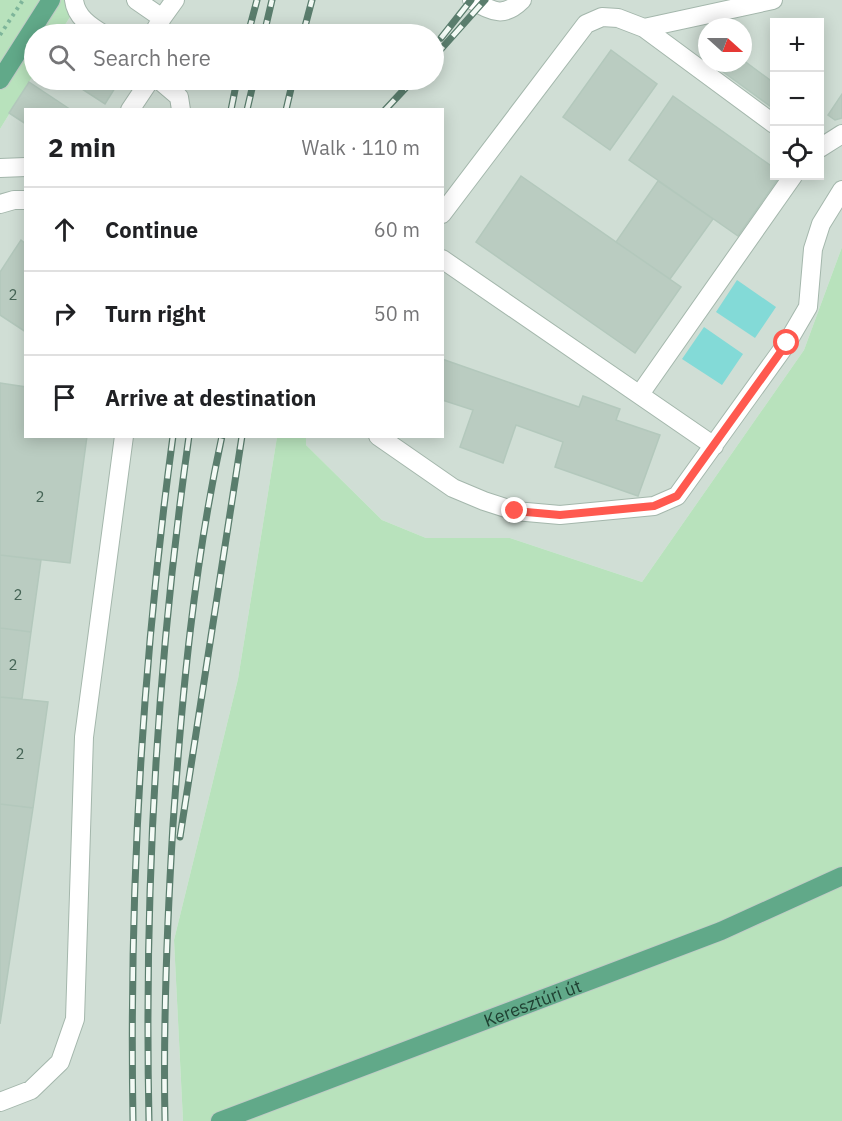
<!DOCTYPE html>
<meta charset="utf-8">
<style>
body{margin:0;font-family:"IBM Plex Sans",sans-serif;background:#f6f6f6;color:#202124}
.controls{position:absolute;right:18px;top:18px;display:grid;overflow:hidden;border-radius:0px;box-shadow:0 3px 15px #0003}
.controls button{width:54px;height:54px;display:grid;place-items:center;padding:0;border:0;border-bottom:2px solid #e0e0e0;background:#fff;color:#202124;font:30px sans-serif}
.compass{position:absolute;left:698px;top:18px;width:54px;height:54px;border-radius:50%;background:#fff;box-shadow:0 3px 15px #0003;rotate:111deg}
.stop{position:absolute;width:18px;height:18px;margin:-14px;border:4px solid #ff594f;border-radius:50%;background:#fff}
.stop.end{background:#ff594f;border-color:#fff;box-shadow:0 2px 6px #0008}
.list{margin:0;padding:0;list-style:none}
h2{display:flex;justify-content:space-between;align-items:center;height:78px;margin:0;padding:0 24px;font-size:26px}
h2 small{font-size:20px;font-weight:400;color:#757577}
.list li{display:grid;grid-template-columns:39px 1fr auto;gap:18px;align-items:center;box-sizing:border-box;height:84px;padding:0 24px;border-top:2px solid #e0e0e0}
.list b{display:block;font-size:22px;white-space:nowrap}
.list em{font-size:20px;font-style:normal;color:#757577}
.icon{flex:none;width:33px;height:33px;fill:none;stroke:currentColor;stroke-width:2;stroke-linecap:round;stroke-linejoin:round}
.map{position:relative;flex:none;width:842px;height:1121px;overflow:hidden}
.search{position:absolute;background:#fff;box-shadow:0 3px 15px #0003;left:24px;top:24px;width:420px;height:66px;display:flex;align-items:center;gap:15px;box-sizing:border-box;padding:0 21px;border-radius:33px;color:#757577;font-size:22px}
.panel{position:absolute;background:#fff;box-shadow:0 3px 15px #0003;left:24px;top:108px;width:420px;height:330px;border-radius:0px}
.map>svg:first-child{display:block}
</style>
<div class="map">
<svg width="842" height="1121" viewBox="0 0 842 1121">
<rect width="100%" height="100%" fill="#e2eee6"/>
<!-- built -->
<path fill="#d0ded5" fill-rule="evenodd" d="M 81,0 L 842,0 L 842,247 L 804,350 L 642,582 L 510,538 L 426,538 L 382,520 L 306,445 L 306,437 L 442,436 L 442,110 L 26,110 L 26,436 L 277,437 L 238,679 L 174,940 L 183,1121 L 0,1121 L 0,129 L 34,74 L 34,80 L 434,80 L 434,34 L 59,34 ZM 774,22 L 820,22 L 820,176 L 774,176 ZM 707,27 L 743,27 L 743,63 L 707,63 Z"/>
<!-- green -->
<path fill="#b8e2bc" d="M 0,0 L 81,0 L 59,34 L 34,34 L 34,74 L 0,129 Z
M 842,247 L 842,1121 L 183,1121 L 174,940 L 238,679 L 277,437 L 306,437 L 306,445 L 382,520 L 426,538 L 510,538 L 642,582 L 804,350 Z"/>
<!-- water -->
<path fill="#83dad7" d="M 737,280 L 776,307 L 755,338 L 716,312 Z
M 704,327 L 743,354 L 722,385 L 682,359 Z"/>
<!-- building -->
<path fill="#baccc1" stroke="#b3c8bc" stroke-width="1.5" d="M 611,50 L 657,84 L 610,150 L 563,117 Z
M 743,60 L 774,83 L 774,109 L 711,63 L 743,63 Z
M 68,80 L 120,80 L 105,104 Z
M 29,82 L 71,110 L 26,110 L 26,124 L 9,113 Z
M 842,94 L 842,118 L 835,120 L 828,115 Z
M 673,96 L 774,168 L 774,176 L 780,176 L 738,236 L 629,160 Z
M 521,176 L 681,287 L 635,353 L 476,242 Z
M 658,181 L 713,219 L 670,279 L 616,242 Z
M 21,240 L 26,244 L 26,332 L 0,315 L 0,272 Z
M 442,359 L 579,407 L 583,396 L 620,409 L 616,420 L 660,435 L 638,496 L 555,467 L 563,442 L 516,425 L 503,463 L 460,447 L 473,410 L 442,400 Z
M 0,383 L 26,387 L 26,436 L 87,436 L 70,563 L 0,555 Z
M 0,555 L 41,560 L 31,632 L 0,628 Z
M 0,628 L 31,632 L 22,699 L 0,697 Z
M 0,697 L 48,702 L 33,808 L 0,804 Z
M 0,804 L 33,808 L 0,1024 Z"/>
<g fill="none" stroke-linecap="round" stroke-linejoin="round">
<defs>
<path id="minor" d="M 74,0 C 76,17 90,26 103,34
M 136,0 L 162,18 L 175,0
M 472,0 C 492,11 503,19 522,0
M 644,28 L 774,124
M 153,34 L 162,18
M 159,80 L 179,97 L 181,110
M 130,110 L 150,80
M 820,148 L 842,134
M 0,168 L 26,167
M 0,204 L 14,200 L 26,200
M 442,214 L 586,24 L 602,17 L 618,18 L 644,28 L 773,0
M 442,259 L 714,446
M 640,394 L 793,176
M 378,436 L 453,488 L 484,501 L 515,511 L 560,515 L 654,506 L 677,496 L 787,343 L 808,307 L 813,249 L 821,224 L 842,190
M 0,1102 L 31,1090 L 60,1062 L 75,1019 L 84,737 L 124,436"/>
<g id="major">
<path d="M 0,80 L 51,0"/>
<path id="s1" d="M 220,1121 L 721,931 L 842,876"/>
</g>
</defs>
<!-- minor casing -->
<use href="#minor" stroke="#a4b7ac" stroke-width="20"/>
<!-- major casing -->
<use href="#major" stroke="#c0cac6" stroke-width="20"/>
<!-- path -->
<path stroke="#7eb59a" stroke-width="4" stroke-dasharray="3 4.5" stroke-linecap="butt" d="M 0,35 L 23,0"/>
<!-- minor -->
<use href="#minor" stroke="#fff" stroke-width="18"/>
<!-- major -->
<use href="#major" stroke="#61a989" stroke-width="18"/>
<defs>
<path id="rail" d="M 248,34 L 257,0
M 264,34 L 272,0
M 303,34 L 312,0
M 441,38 L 471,0
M 434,57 L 485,0
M 231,110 L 237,80
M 247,110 L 254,80
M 286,110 L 293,80
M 385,110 L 413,80
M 180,837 L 242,436
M 133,1121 C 129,892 142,664 173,436
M 149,1121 C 144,892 157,663 189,436
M 165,1121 C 163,1022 167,924 173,825 C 182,694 194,565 222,436"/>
</defs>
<!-- rail casing -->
<use href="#rail" stroke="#5a7d6d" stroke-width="7"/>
<!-- rail -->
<use href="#rail" stroke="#f3faf5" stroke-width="4.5" stroke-dasharray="14" stroke-linecap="butt"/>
</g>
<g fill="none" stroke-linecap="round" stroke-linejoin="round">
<!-- route -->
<path stroke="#ff594f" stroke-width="8" d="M 515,511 L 560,515 L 654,506 L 677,496 L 787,343"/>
</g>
<g text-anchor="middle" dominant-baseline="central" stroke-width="4.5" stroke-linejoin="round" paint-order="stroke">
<!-- number labels -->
<g font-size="15" fill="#466456">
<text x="13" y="294">2</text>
<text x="40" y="496">2</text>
<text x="18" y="594">2</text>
<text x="13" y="664">2</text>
<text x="20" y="753">2</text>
</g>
<!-- street labels -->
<g font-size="18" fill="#1f4132" stroke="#f3faf5">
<text stroke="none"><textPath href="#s1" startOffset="334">Keresztúri út</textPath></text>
</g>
</g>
</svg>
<div class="controls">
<button>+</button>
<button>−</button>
<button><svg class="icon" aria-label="locate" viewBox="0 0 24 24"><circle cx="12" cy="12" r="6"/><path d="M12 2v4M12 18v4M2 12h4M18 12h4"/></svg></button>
</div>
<svg class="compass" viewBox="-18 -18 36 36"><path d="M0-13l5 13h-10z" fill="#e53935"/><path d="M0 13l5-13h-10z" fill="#757577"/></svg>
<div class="stop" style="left:787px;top:343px"></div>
<div class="stop end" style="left:515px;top:511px"></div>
<div class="search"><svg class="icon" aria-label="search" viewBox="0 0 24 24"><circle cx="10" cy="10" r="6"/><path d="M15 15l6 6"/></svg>Search here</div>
<section class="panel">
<h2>2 min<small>Walk · 110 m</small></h2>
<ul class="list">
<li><svg class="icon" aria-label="ahead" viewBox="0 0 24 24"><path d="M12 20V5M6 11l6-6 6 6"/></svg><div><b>Continue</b></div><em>60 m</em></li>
<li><svg class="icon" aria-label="right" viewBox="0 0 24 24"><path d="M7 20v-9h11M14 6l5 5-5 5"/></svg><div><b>Turn right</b></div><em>50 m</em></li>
<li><svg class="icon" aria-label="arrive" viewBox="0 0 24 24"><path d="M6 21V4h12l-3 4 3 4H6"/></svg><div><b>Arrive at destination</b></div></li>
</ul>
</section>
</div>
